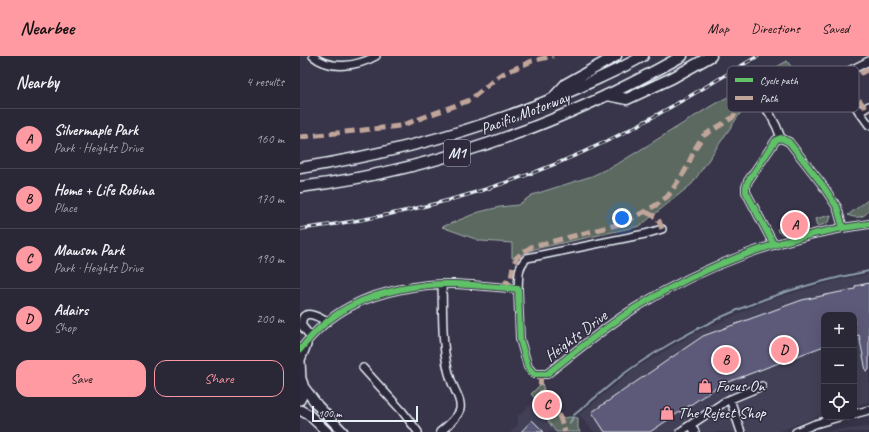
<!DOCTYPE html>
<meta charset="utf-8">
<style>
body{margin:0;font-family:Caveat,sans-serif;background:#363342;color:#f1f3f6}
.controls{position:absolute;right:12px;bottom:12px;display:grid;overflow:hidden;border-radius:8px;box-shadow:0 4px 16px #0002}
.controls button{width:36px;height:36px;display:grid;place-items:center;padding:0;border:0;border-bottom:1px solid #464452;background:#2a2737;color:#f1f3f6;font:20px sans-serif}
.scale{position:absolute;left:12px;bottom:10px;width:106px;box-sizing:border-box;padding-left:4px;border:2px solid #e8f1f8;border-top:0;font-size:11px;line-height:14px;white-space:nowrap;color:#e8f1f8;-webkit-text-stroke:3px #2f2a3d;paint-order:stroke}
.you{position:absolute;left:322px;top:162px;width:14px;height:14px;margin:-10px;border:3px solid #fff;border-radius:50%;background:#1a73e8;box-shadow:0 0 0 6px #1a73e833}
.badge{display:grid;place-items:center;width:26px;height:26px;border-radius:50%;background:#ff9aa2;color:#111;font-size:13px;font-weight:700}
.pin{position:absolute;translate:-50% -50%;border:2px solid #fff;box-shadow:0 1px 4px #0006}
.list{margin:0;padding:0;list-style:none}
h2{display:flex;justify-content:space-between;align-items:center;height:52px;margin:0;padding:0 16px;font-size:17px}
h2 small{font-size:13px;font-weight:400;color:#a5a5ad}
.list li{display:grid;grid-template-columns:26px 1fr auto;gap:12px;align-items:center;box-sizing:border-box;height:60px;padding:0 16px;border-top:1px solid #464452}
.list b{display:block;font-size:15px;white-space:nowrap}
.list p{margin:0;font-size:13px;white-space:nowrap;color:#a5a5ad}
.list em{font-size:13px;font-style:normal;color:#a5a5ad}
.actions{display:flex;gap:8px;padding:12px 16px}
.actions a{flex:1;padding:9px 0;border:1px solid #ff9aa2;border-radius:12px;text-align:center;font-size:14px;color:#ff9aa2}
.actions .main{background:#ff9aa2;color:#111}
.icon{flex:none;width:22px;height:22px;fill:none;stroke:currentColor;stroke-width:2;stroke-linecap:round;stroke-linejoin:round}
.map{position:relative;flex:none;width:569px;height:376px;overflow:hidden}
header{display:flex;align-items:center;gap:24px;box-sizing:border-box;height:56px;padding:0 20px;background:#ff9aa2;color:#111}
header strong{font-size:19px}
nav{display:flex;gap:22px;margin-inline-start:auto;font-size:14px}
main{display:flex}
aside{flex:1;background:#2a2737}
.map>svg:first-child{display:block}
</style>
<header>
<strong>Nearbee</strong>
<nav><a>Map</a><a>Directions</a><a>Saved</a></nav>
</header>
<main>
<aside>
<h2>Nearby<small>4 results</small></h2>
<ul class="list">
<li><span class="badge">A</span><div><b>Silvermaple Park</b><p>Park · Heights Drive</p></div><em>160 m</em></li>
<li><span class="badge">B</span><div><b>Home + Life Robina</b><p>Place</p></div><em>170 m</em></li>
<li><span class="badge">C</span><div><b>Mawson Park</b><p>Park · Heights Drive</p></div><em>190 m</em></li>
<li><span class="badge">D</span><div><b>Adairs</b><p>Shop</p></div><em>200 m</em></li>
</ul>
<div class="actions"><a class="main">Save</a><a>Share</a></div>
</aside>
<div class="map">
<svg width="569" height="376" viewBox="0 0 569 376">
<rect width="100%" height="100%" fill="#383449"/>
<filter id="ink" filterUnits="userSpaceOnUse"><feTurbulence type="fractalNoise" baseFrequency=".025" numOctaves="2"/><feDisplacementMap in="SourceGraphic" scale="8" xChannelSelector="R" yChannelSelector="G"/><feConvolveMatrix kernelMatrix="1 2 1 2 8 2 1 2 1" color-interpolation-filters="sRGB"/></filter>
<g filter="url(#ink)">
<!-- built -->
<path fill="#423f57" d="M 569,218 L 569,346 L 554,350 L 554,259 L 524,259 L 524,358 L 478,376 L 294,376 L 279,359 L 333,314 L 393,278 L 469,244 L 534,225 Z
M 236,343 L 252,363 L 249,366 L 256,376 L 210,376 L 218,368 L 218,359 L 220,359 Z
M 569,371 L 569,376 L 527,376 L 534,374 Z"/>
<!-- green -->
<path fill="#5b6960" stroke="#a2adac" d="M 487,5 L 507,32 L 504,34 L 495,22 L 466,44 L 457,33 L 454,24 Z
M 432,39 L 442,39 L 450,43 L 392,128 L 340,170 L 235,193 L 212,202 L 212,187 L 181,185 L 142,171 L 179,156 L 200,151 L 218,149 L 232,139 L 292,120 L 319,107 L 416,47 Z
M 569,143 C 569,146 569,150 569,153 C 566,162 555,163 548,159 Z
M 531,159 C 531,167 524,169 517,170 L 515,163 Z
M 500,166 L 503,173 L 483,178 L 478,176 L 477,173 Z
M 242,327 L 245,338 L 261,360 L 264,362 L 270,361 L 278,362 L 278,372 L 280,376 L 256,376 L 248,365 L 252,363 L 244,352 L 231,338 Z"/>
<g fill="none" stroke-linecap="round" stroke-linejoin="round">
<!-- stream -->
<path stroke="#8c9eab" stroke-width="2" d="M 270,367 L 274,359 C 290,346 305,333 321,320 C 338,307 356,296 375,285 C 438,249 497,229 569,215"/>
</g>
<!-- building -->
<path fill="#5b5a78" stroke="#e8f1f8" d="M 569,227 L 569,314 L 566,315 L 559,279 L 554,281 L 554,259 L 524,259 L 524,290 L 420,329 L 350,376 L 305,376 L 292,356 L 403,280 L 502,244 L 555,233 L 555,230 Z
M 232,364 L 244,376 L 221,376 Z"/>
<g fill="none" stroke-linecap="round" stroke-linejoin="round">
<defs>
<path id="minor" d="M 13,0 C 30,15 58,10 76,0
M 535,22 L 569,69
M 511,34 L 569,5
M 454,36 C 466,52 475,63 481,82
M 559,56 L 569,50
M 474,189 L 446,136 L 446,131 L 448,125 L 476,84 L 481,82 L 489,86 L 521,127 L 537,151 L 543,172
M 218,233 C 219,221 217,211 227,202 L 345,178 L 362,173
M 11,281 L 2,270 C 0,250 19,261 27,266
M 0,294 C 13,277 31,260 51,250 C 79,235 123,227 154,228 C 176,229 197,231 218,233 L 220,283 L 228,311 L 234,318 L 247,318 C 276,295 304,272 335,252 C 404,209 488,178 569,168
M 63,312 L 102,355 L 118,376
M 2,325 L 1,304 L 7,289
M 430,343 L 441,376
M 554,358 L 569,354
M 391,369 L 395,376
M 140,376 C 145,372 159,360 160,353 C 162,344 154,334 151,324 C 141,294 143,260 142,228
M 380,376 L 426,345 L 462,330
M 496,376 L 515,368 L 539,361"/>
<path id="major" d="M 0,322 C 5,329 4,337 0,344
M 3,330 L 18,350 L 43,376
M 0,354 L 9,359 L 27,376"/>
<path id="highway" d="M 307,39 L 327,43 L 372,22 L 411,0
M 255,40 L 266,28 L 316,0
M 0,112 C 97,97 191,71 280,31 C 301,21 323,12 343,0
M 0,131 C 135,114 264,67 382,0"/>
</defs>
<!-- minor casing -->
<use href="#minor" stroke="#e8f1f8" stroke-width="10"/>
<!-- major casing -->
<use href="#major" stroke="#e8f1f8" stroke-width="12"/>
<!-- highway casing -->
<use href="#highway" stroke="#e8f1f8" stroke-width="13"/>
<!-- minor -->
<use href="#minor" stroke="#2f2a3d" stroke-width="7"/>
<!-- major -->
<use href="#major" stroke="#2f2a3d" stroke-width="9"/>
<!-- highway -->
<use href="#highway" stroke="#2f2a3d" stroke-width="10"/>
<defs>
<path id="rail" d="M 0,173 C 107,160 210,132 307,85 C 359,60 408,29 458,0"/>
</defs>
<!-- rail casing -->
<use href="#rail" stroke="#e8f1f8" stroke-width="3.5"/>
<!-- rail -->
<use href="#rail" stroke="#2f2a3d" stroke-width="2" stroke-dasharray="6" stroke-linecap="butt"/>
<!-- quiet -->
<path stroke="#c0a59a" stroke-width="5" stroke-dasharray="10 5" stroke-linecap="butt" d="M 569,13 L 553,21 L 549,28 L 550,32 L 569,57
M 460,40 L 493,16 L 508,36 L 511,34
M 0,81 L 100,70 L 170,44 L 200,19 L 232,5 L 253,0
M 346,156 L 358,162 L 362,173
M 205,232 L 206,226 L 209,226 L 211,223 L 213,209 L 217,201 L 231,191 L 324,167 L 358,148 L 368,140 L 385,115 L 396,91 L 403,80 L 432,62 L 437,56 L 443,42 C 452,38 456,45 461,52 L 465,50
M 241,319 C 238,342 248,341 258,358 C 261,363 263,370 265,376"/>
<defs>
<path id="cycleway" d="M 474,189 L 446,136 L 446,131 L 448,125 L 476,84 L 481,82 L 489,86 L 521,127 L 537,151 L 543,172
M 0,294 C 13,277 31,260 51,250 C 79,235 123,227 154,228 C 176,229 197,231 218,233 L 220,283 L 228,311 L 234,318 L 247,318 C 276,295 304,272 335,252 C 404,209 488,178 569,168"/>
</defs>
<!-- cycleway casing -->
<use href="#cycleway" stroke="#2f2a3d" stroke-width="8"/>
<!-- cycleway -->
<use href="#cycleway" stroke="#61c268" stroke-width="6"/>
</g>
</g>
<!-- icons -->
<defs>
<symbol id="shop-bare" viewBox="-9 -9 18 18"><path d="M-5-2.5h2.3a2.7 3.5 0 0 1 5.4 0H5L5.5 6h-11ZM-1.5-2.5h3a1.5 2.3 0 0 0-3 0Z" fill="#ff9aa2" stroke="#2f2a3d" stroke-width="2.5" paint-order="stroke"/></symbol>
</defs>
<g fill-rule="evenodd">
<use href="#shop-bare" x="395" y="320" width="20" height="20"/>
<use href="#shop-bare" x="357" y="347" width="20" height="20"/>
</g>
<g text-anchor="middle" dominant-baseline="central" stroke-width="3" stroke-linejoin="round" paint-order="stroke">
<!-- shield labels -->
<rect fill="#2f2a3d" stroke="#b0b5c0" stroke-width="1" x="144" y="84" width="26" height="26" rx="3"/>
<g font-size="15" font-weight="bold" fill="#e8f1f8">
<text x="157" y="97">M1</text>
</g>
<!-- street labels -->
<g font-size="16" fill="#e8f1f8" stroke="#2f2a3d">
<text transform="translate(225 57) rotate(-21)">Pacific Motorway</text>
<text transform="translate(276 280) rotate(-37)">Heights Drive</text>
</g>
<!-- poi labels -->
<g font-size="16" fill="#e8f1f8" stroke="#2f2a3d" text-anchor="start">
<text x="416" y="330">Focus On</text>
<text x="378" y="357">The Reject Shop</text>
</g>
</g>
<!-- legend -->
<rect x="427" y="10" width="132" height="46" rx="6" fill="#2f2a3d" stroke="#666675" stroke-width="1"/>
<rect x="435" y="22" width="18" height="4" fill="#61c268"/>
<rect x="435" y="40" width="18" height="4" fill="#c0a59a"/>
<g font-size="11" fill="#e8f1f8">
<text x="460" y="28">Cycle path</text>
<text x="460" y="46">Path</text>
</g>
</svg>
<div class="controls">
<button>+</button>
<button>−</button>
<button><svg class="icon" aria-label="locate" viewBox="0 0 24 24"><circle cx="12" cy="12" r="6"/><path d="M12 2v4M12 18v4M2 12h4M18 12h4"/></svg></button>
</div>
<div class="scale">100 m</div>
<div class="you"></div>
<div class="pin badge" style="left:495px;top:169px">A</div>
<div class="pin badge" style="left:426px;top:304px">B</div>
<div class="pin badge" style="left:247px;top:349px">C</div>
<div class="pin badge" style="left:484px;top:294px">D</div>
</div>
</main>
